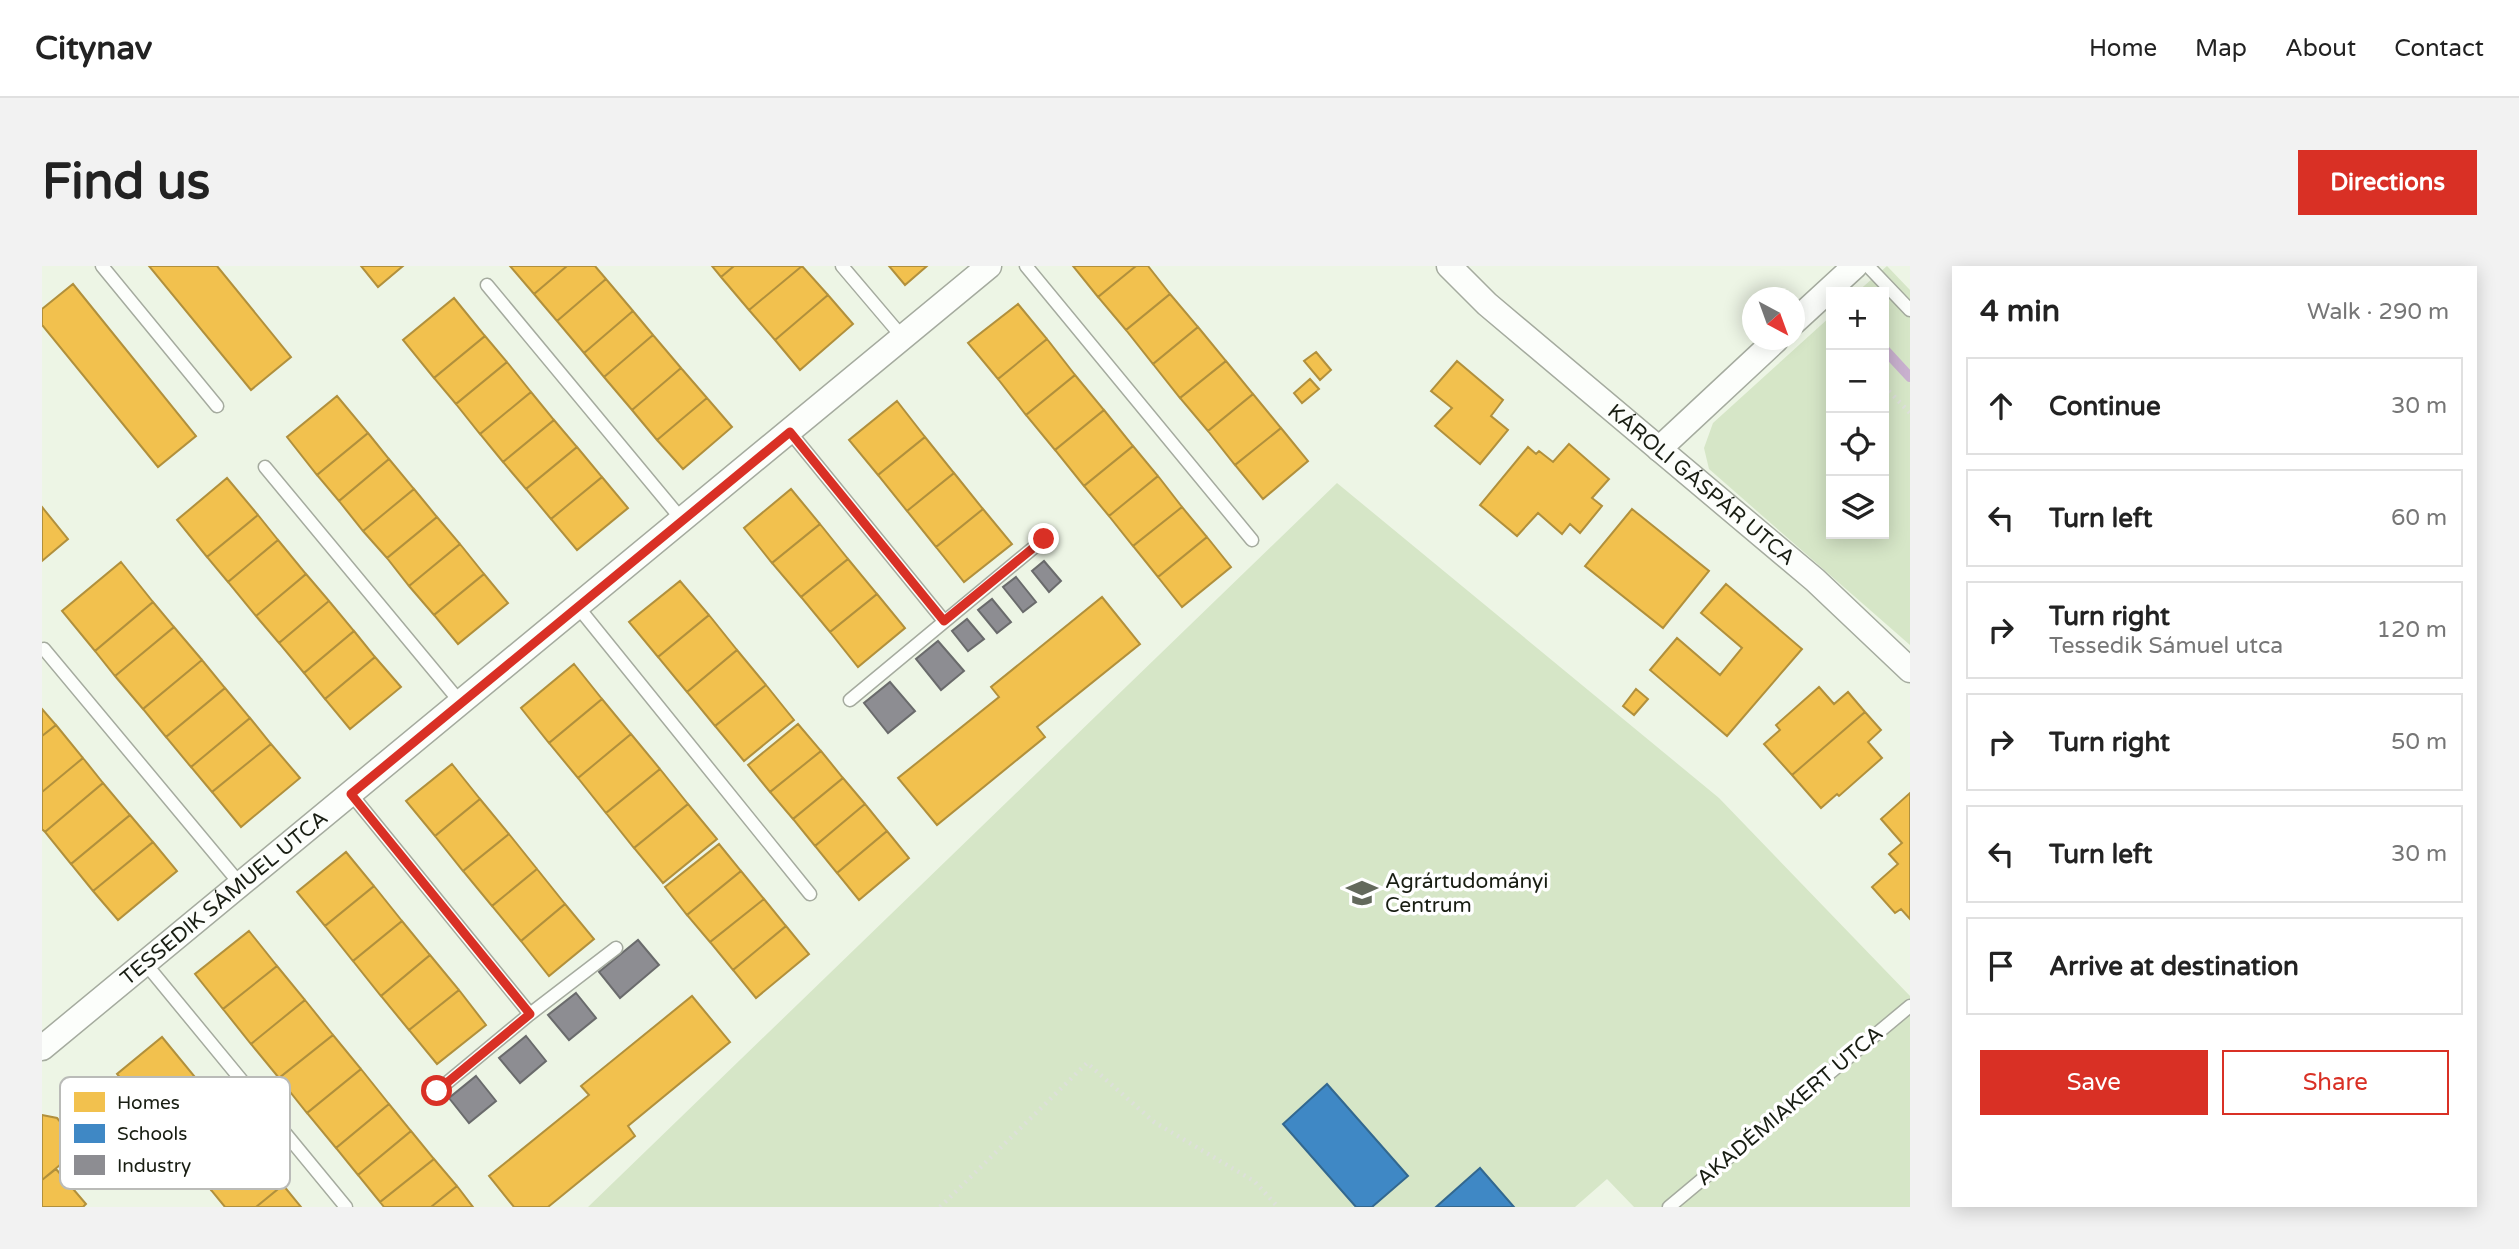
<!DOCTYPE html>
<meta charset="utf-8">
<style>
body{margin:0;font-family:"Varela Round",sans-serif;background:#f2f2f2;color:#222}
.controls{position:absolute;right:21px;top:21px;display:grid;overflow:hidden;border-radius:0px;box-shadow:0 4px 18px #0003}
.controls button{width:63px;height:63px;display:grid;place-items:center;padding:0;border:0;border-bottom:2px solid #e0e0e0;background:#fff;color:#222;font:35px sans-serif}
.compass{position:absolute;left:1700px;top:21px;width:63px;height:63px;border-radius:50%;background:#fff;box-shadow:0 4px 18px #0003;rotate:139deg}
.stop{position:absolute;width:21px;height:21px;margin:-16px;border:5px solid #d93025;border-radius:50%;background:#fff}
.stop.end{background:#d93025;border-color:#fff;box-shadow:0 2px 7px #0008}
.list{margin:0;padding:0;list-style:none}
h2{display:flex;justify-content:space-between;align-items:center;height:91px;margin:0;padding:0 28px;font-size:30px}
h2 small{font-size:23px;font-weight:400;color:#767676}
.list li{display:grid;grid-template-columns:46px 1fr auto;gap:21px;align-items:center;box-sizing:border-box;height:98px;margin:0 14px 14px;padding:0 14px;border:2px solid #e0e0e0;border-radius:0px}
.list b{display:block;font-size:26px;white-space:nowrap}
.list p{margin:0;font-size:23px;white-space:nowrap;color:#767676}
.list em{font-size:23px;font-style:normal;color:#767676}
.actions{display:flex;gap:14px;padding:21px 28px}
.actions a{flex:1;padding:16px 0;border:2px solid #d93025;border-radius:0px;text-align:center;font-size:24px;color:#d93025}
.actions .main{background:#d93025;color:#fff}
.icon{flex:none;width:38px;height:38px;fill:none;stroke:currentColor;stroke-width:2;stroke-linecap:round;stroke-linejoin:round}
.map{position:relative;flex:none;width:1868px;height:941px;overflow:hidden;border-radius:0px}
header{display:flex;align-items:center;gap:42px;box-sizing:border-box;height:98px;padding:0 35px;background:#fff;border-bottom:2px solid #e0e0e0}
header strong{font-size:33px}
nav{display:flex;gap:38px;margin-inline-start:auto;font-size:24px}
.intro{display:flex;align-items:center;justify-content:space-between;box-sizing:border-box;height:168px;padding:0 42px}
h1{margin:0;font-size:49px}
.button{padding:18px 32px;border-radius:0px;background:#d93025;color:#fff;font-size:24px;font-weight:700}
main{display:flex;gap:42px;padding:0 42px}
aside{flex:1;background:#fff;border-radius:0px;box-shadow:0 4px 18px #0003}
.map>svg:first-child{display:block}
</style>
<header>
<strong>Citynav</strong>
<nav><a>Home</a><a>Map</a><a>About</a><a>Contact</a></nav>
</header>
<div class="intro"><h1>Find us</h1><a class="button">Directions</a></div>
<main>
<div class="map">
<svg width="1868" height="941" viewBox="0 0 1868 941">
<rect width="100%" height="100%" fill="#edf5e5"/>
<!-- green -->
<path fill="#d6e6c7" d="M 1845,0 L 1868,24 L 1868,379 L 1667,203 L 1662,182 L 1671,157 L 1789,50 L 1789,268 L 1842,268 L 1842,26 L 1815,26 Z
M 1295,217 L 1677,532 L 1868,730 L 1868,941 L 1592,941 L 1565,913 L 1533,941 L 546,941 Z"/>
<!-- homes -->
<path fill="#f2c14e" stroke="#b1903c" stroke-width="2" d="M 107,0 L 175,0 L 249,91 L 209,124 Z
M 319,0 L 361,0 L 336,21 Z
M 468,0 L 525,0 L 492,28 Z
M 525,0 L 553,0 L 564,13 L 515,55 L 492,28 Z
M 670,0 L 692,0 L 679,11 Z
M 692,0 L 760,0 L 707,44 L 679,11 Z
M 760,0 L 786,29 L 733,74 L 707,44 Z
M 847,0 L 885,0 L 863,19 Z
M 1031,0 L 1094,0 L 1056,31 Z
M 1094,0 L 1106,0 L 1128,28 L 1084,64 L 1056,31 Z
M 564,13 L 591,45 L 542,87 L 515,55 Z
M 31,18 L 154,170 L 116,201 L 0,59 L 0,43 Z
M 1128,28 L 1156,61 L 1111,98 L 1084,64 Z
M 786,29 L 811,58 L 758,104 L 733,74 Z
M 412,32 L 443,70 L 392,112 L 361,74 Z
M 976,38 L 1005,73 L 956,113 L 926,77 Z
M 591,45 L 611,69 L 562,111 L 542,87 Z
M 1156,61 L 1184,95 L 1138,132 L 1111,98 Z
M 611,69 L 639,102 L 590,144 L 562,111 Z
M 443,70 L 465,96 L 414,138 L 392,112 Z
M 1005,73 L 1033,109 L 984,149 L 956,113 Z
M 1274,86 L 1289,104 L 1278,114 L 1262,95 Z
M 1184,95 L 1211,128 L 1166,165 L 1138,132 Z
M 1415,95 L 1461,134 L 1449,150 L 1466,164 L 1438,198 L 1393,160 L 1410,142 L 1389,125 Z
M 465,96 L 489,126 L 438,168 L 414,138 Z
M 639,102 L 665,132 L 615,174 L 590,144 Z
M 1033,109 L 1062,144 L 1013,184 L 984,149 Z
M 1268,113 L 1277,123 L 1260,137 L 1252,127 Z
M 489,126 L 512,154 L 461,196 L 438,168 Z
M 1211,128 L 1239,162 L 1193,199 L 1166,165 Z
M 295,130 L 326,167 L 275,209 L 245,171 Z
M 665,132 L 690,161 L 641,203 L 615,174 Z
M 855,135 L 883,171 L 836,209 L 807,174 Z
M 1062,144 L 1091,180 L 1042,220 L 1013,184 Z
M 512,154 L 535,181 L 484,223 L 461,196 Z
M 1239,162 L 1266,195 L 1221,233 L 1193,199 Z
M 326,167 L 347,193 L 297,235 L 275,209 Z
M 883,171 L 912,207 L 865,245 L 836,209 Z
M 1527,178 L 1567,213 L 1550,232 L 1560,240 L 1538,267 L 1528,258 L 1520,268 L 1496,247 L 1475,270 L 1438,239 L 1486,181 L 1494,188 L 1497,185 L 1511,196 Z
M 1091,180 L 1116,210 L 1067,250 L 1042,220 Z
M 535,181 L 560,211 L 509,253 L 484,223 Z
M 347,193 L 372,223 L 321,265 L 297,235 Z
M 912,207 L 941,243 L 894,281 L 865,245 Z
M 1116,210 L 1140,241 L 1091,280 L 1067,250 Z
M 560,211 L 586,242 L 535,284 L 509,253 Z
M 185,212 L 216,249 L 165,291 L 135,254 Z
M 372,223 L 395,251 L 345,292 L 321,265 Z
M 749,223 L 778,258 L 730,297 L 702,262 Z
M 0,241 L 26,273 L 0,295 Z
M 1140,241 L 1165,271 L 1116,311 L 1091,280 Z
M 941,243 L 970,278 L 922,316 L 894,281 Z
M 1590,243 L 1667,305 L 1621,362 L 1543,300 Z
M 216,249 L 236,274 L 186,316 L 165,291 Z
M 395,251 L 418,278 L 367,320 L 345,292 Z
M 778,258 L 806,293 L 759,331 L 730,297 Z
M 1165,271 L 1189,301 L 1140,341 L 1116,311 Z
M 236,274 L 264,308 L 214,350 L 186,316 Z
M 418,278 L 442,308 L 392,349 L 367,320 Z
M 806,293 L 835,328 L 788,366 L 759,331 Z
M 79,296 L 111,336 L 53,385 L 20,345 Z
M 264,308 L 287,335 L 237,377 L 214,350 Z
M 442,308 L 466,337 L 416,378 L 392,349 Z
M 638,315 L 667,349 L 616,391 L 587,356 Z
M 1684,318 L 1760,383 L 1685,470 L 1608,404 L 1635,372 L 1678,409 L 1700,382 L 1659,347 Z
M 835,328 L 863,362 L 816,401 L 788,366 Z
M 1060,331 L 1098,378 L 995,461 L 1003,471 L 895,559 L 856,512 L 957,431 L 949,421 Z
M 287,335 L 312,365 L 262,407 L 237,377 Z
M 111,336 L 132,361 L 73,410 L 53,385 Z
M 667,349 L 695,384 L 645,426 L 616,391 Z
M 132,361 L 160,394 L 101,443 L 73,410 Z
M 312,365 L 333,391 L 283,433 L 262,407 Z
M 695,384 L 724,419 L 673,460 L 645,426 Z
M 333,391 L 359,421 L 308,463 L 283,433 Z
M 160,394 L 183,422 L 124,471 L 101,443 Z
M 532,398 L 560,433 L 507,477 L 479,442 Z
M 724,419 L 752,454 L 702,495 L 673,460 Z
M 1777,421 L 1792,438 L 1806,426 L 1823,446 L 1750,509 L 1722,478 L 1738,464 L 1734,459 Z
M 183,422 L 208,452 L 149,501 L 124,471 Z
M 1594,423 L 1606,433 L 1592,449 L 1581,440 Z
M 560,433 L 589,468 L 536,512 L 507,477 Z
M 0,443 L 14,459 L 0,470 Z
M 1823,446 L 1839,464 L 1826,476 L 1840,492 L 1797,530 L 1795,528 L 1779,542 L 1750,509 Z
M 208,452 L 229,478 L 170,526 L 149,501 Z
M 756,458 L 779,485 L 728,526 L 706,499 Z
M 14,459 L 41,492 L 0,526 L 0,470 Z
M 589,468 L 618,503 L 564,547 L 536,512 Z
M 229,478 L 258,512 L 199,561 L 170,526 Z
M 779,485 L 801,512 L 751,553 L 728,526 Z
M 41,492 L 61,517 L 3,566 L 0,563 L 0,526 Z
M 410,498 L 438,533 L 393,570 L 364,535 Z
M 618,503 L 646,538 L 592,582 L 564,547 Z
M 801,512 L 823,538 L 773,580 L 751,553 Z
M 61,517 L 88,549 L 29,598 L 3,566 Z
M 1868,527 L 1868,653 L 1859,643 L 1853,647 L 1830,621 L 1856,598 L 1847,588 L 1860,577 L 1839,553 Z
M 438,533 L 467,568 L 421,605 L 393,570 Z
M 646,538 L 675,573 L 621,617 L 592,582 Z
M 823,538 L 845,565 L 795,607 L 773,580 Z
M 88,549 L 111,576 L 51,625 L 29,598 Z
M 845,565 L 867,592 L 817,634 L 795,607 Z
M 467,568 L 495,603 L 450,640 L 421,605 Z
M 111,576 L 135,605 L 76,654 L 51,625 Z
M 677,578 L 699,605 L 645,649 L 623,621 Z
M 304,586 L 332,620 L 283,660 L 255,626 Z
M 495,603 L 523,638 L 479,675 L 450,640 Z
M 699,605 L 722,633 L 668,676 L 645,649 Z
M 332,620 L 360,655 L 311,695 L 283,660 Z
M 722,633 L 744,660 L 691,704 L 668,676 Z
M 523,638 L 552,673 L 507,710 L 479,675 Z
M 360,655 L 388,689 L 339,730 L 311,695 Z
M 744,660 L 767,688 L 714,732 L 691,704 Z
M 207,665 L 235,700 L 181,743 L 153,708 Z
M 388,689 L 417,724 L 367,764 L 339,730 Z
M 235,700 L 263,734 L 209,778 L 181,743 Z
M 417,724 L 444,759 L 395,798 L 367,764 Z
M 650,730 L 688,776 L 586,860 L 593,870 L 506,941 L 472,941 L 447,910 L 547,829 L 539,820 Z
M 263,734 L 291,769 L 237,812 L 209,778 Z
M 291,769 L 319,803 L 265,847 L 237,812 Z
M 120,771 L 162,822 L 117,859 L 75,808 Z
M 319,803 L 347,838 L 294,882 L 265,847 Z
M 347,838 L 369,865 L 316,909 L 294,882 Z
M 0,849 L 15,852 L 31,871 L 23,878 L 31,888 L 0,914 Z
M 189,854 L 215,887 L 169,924 L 143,891 Z
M 369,865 L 392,893 L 338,936 L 316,909 Z
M 215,887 L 241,919 L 214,941 L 183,941 L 169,924 Z
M 392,893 L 415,920 L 389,941 L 342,941 L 338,936 Z
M 14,903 L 44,938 L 41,941 L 0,941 L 0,914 Z
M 241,919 L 259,941 L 214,941 Z
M 415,920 L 431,941 L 389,941 Z"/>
<!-- schools -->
<path fill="#3f88c5" stroke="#33688f" stroke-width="2" d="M 1285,818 L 1366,910 L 1330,941 L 1314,941 L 1241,858 Z
M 1438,902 L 1472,941 L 1394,941 Z"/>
<!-- industry -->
<path fill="#8d8d92" stroke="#6a6b6c" stroke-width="2" d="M 1002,295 L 1019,315 L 1007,326 L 990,305 Z
M 974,311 L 994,336 L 981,346 L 961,321 Z
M 950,333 L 969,356 L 955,367 L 936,344 Z
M 925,353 L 942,373 L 926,385 L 910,365 Z
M 896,375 L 922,405 L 899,424 L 874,393 Z
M 848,416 L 873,445 L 846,467 L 822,437 Z
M 596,674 L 617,699 L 578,732 L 557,706 Z
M 534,727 L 554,752 L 527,774 L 506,749 Z
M 484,770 L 504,795 L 478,817 L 457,792 Z
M 434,810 L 454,835 L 427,857 L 407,832 Z"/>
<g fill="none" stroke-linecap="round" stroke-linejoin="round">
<!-- stream -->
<path stroke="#c9b1cf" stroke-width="10" d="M 1842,83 L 1868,111"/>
<defs>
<path id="service" d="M 60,0 L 175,140
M 800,0 L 862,73
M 984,0 L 1210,274
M 1826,0 L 1868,44
M 445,19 L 641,255
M 748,166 L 902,355
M 223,201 L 419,437
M 536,341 L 768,628
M 2,383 L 199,619
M 808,434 L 1002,273
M 309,528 L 488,748
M 103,697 L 304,941
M 395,825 L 488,748 L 574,682
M 1627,941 L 1868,740"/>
<g id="minor">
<path id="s1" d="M 1407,0 L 1445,38 L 1773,314 L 1868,404"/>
<path d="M 1752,56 L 1813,0"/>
<path d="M 1617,183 L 1734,74"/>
<path id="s2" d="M 0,782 L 947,0"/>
</g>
</defs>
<!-- service casing -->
<use href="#service" stroke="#a5ab9f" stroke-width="15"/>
<!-- minor casing -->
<use href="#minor" stroke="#a5ab9f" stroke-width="27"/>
<!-- path -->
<path stroke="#dde0da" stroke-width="4.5" stroke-dasharray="2 5" stroke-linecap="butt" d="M 1842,120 L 1868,147
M 898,941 L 1045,797 L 1112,856 L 1212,915 L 1236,941"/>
<!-- service -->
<use href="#service" stroke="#fcfefb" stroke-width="12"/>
<!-- minor -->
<use href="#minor" stroke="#fcfefb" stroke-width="24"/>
</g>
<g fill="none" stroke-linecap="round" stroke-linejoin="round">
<!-- route -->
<path stroke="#d93025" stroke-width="9" d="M 395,825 L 488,748 L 309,528 L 748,166 L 902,355 L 1002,273"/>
</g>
<!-- icons -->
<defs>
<symbol id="university-bare" viewBox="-9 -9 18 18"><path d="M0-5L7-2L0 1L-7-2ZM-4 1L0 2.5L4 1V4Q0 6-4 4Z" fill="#63695c" stroke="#fff" stroke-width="2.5" paint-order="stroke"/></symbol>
</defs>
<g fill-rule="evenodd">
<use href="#university-bare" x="1298" y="605" width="44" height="44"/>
</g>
<g text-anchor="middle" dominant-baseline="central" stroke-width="7" stroke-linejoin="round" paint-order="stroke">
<!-- street labels -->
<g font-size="21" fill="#181d12" stroke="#fff">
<text stroke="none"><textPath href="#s1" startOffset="334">KÁROLI GÁSPÁR UTCA</textPath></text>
<text stroke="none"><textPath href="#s2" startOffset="236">TESSEDIK SÁMUEL UTCA</textPath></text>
<text transform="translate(1748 840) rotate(-40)">AKADÉMIAKERT UTCA</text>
</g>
<!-- poi labels -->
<g font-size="21" fill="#181d12" stroke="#fff" text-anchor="start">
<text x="1343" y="615">Agrártudományi<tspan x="1343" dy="24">Centrum</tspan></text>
</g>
</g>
<!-- legend -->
<rect x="18" y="811" width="230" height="112" rx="10" fill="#fff" stroke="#babbb8" stroke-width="2"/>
<rect x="32" y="826" width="31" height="20" fill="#f2c14e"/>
<rect x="32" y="858" width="31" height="19" fill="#3f88c5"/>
<rect x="32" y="889" width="31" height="20" fill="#8d8d92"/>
<g font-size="19" fill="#181d12">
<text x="75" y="843">Homes</text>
<text x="75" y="874">Schools</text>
<text x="75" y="906">Industry</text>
</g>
</svg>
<div class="controls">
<button>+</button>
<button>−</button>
<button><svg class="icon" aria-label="locate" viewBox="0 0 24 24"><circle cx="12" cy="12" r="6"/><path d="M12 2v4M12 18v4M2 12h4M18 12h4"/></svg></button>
<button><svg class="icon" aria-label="layers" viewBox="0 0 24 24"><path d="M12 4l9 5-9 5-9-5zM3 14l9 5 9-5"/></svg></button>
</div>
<svg class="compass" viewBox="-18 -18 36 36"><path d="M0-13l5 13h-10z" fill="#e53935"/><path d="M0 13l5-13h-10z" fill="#767676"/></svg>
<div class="stop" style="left:395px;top:825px"></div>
<div class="stop end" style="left:1002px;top:273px"></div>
</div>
<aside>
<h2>4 min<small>Walk · 290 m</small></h2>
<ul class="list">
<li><svg class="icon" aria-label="ahead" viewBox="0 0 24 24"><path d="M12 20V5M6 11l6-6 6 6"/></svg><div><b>Continue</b></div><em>30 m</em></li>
<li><svg class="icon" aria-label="left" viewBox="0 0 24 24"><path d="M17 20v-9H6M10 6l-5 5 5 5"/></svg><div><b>Turn left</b></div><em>60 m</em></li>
<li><svg class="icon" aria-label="right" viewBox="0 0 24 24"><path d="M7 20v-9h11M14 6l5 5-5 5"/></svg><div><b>Turn right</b><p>Tessedik Sámuel utca</p></div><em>120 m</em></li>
<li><svg class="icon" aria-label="right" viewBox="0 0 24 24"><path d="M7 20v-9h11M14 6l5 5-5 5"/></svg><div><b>Turn right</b></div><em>50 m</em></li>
<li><svg class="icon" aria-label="left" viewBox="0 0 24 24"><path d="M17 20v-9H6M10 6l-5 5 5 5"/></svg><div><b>Turn left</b></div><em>30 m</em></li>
<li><svg class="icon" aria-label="arrive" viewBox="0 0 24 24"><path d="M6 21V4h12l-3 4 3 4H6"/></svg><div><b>Arrive at destination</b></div></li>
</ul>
<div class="actions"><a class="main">Save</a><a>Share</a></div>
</aside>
</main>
